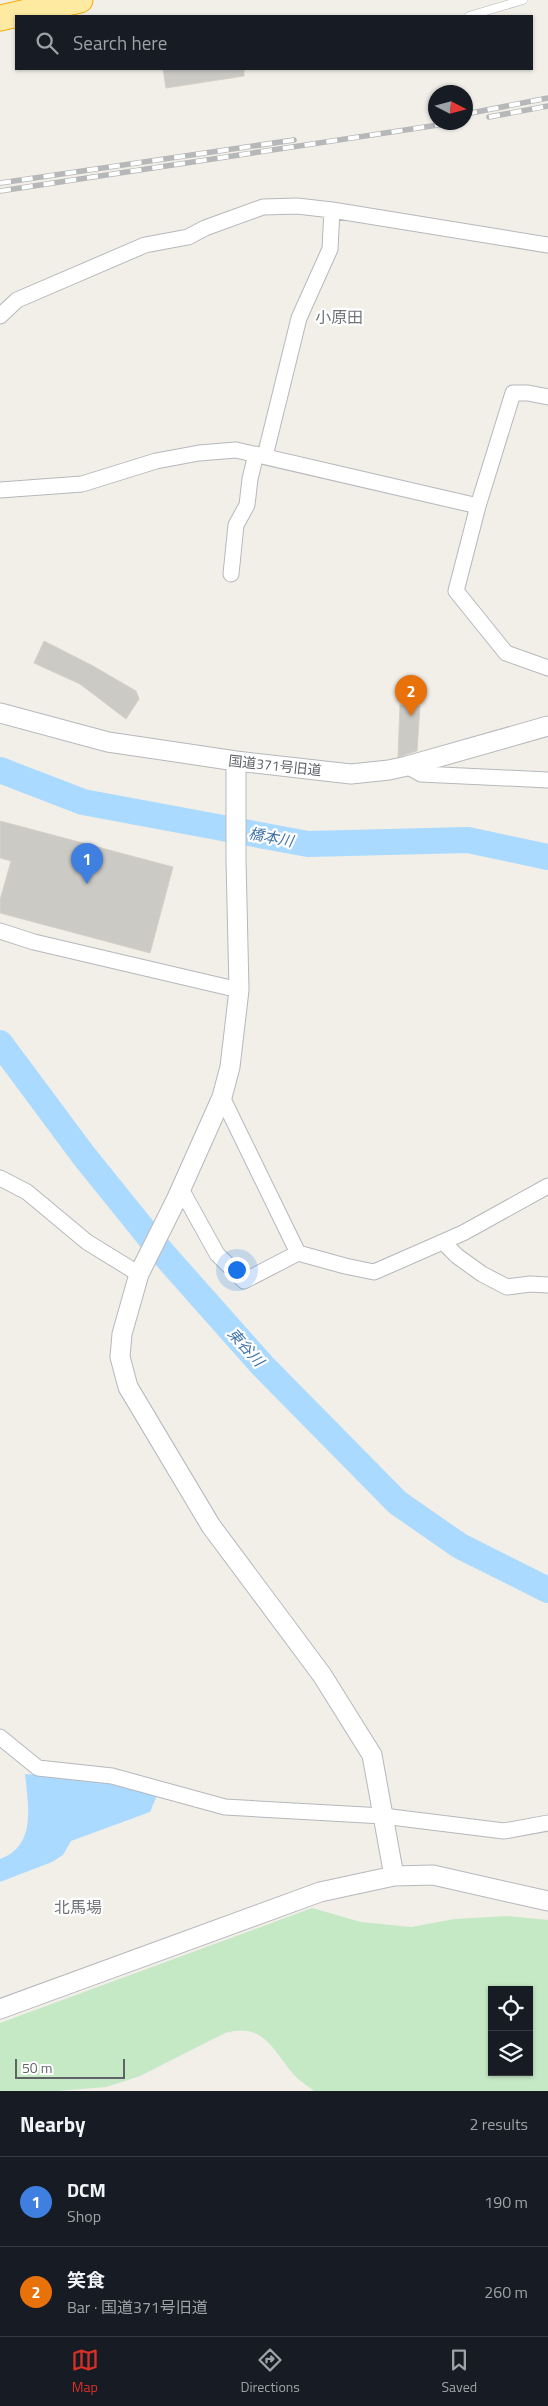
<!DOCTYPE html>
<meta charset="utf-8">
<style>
body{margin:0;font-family:"Titillium Web","Noto Sans JP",sans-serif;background:#20242c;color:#f1f3f6}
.controls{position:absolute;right:15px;bottom:15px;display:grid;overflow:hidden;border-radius:0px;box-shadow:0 1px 4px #0004}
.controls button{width:45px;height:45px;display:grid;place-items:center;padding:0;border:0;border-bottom:1px solid #363941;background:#171b24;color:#f1f3f6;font:25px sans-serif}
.compass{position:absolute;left:428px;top:85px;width:45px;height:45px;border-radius:50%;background:#171b24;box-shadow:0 1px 4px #0004;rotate:96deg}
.scale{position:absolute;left:15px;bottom:12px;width:110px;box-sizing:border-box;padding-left:5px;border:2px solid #5f6368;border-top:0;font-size:14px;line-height:18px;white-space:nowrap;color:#5f6368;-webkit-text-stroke:4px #fff;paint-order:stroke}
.you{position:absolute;left:236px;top:1269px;width:18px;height:18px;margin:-12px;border:4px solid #fff;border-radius:50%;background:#1a73e8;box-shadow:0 0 0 8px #1a73e833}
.badge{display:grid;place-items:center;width:32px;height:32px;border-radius:50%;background:#d93025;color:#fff;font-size:16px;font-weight:700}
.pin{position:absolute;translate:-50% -41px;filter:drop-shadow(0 1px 2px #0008)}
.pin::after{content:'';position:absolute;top:26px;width:18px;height:15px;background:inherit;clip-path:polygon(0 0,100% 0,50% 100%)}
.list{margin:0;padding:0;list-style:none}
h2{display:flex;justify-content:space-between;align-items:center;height:65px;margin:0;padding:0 20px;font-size:21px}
h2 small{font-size:16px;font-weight:400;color:#9ea1a6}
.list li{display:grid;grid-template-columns:32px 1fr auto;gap:15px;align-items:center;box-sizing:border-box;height:90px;padding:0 20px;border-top:1px solid #363941}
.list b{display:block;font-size:19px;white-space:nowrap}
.list p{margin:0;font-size:16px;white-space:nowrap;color:#9ea1a6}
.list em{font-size:16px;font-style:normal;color:#9ea1a6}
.icon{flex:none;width:28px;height:28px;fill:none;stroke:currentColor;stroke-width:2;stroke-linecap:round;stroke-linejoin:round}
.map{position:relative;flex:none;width:548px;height:2091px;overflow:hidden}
.search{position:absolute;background:#171b24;box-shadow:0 1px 4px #0004;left:15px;right:15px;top:15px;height:55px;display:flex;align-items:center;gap:12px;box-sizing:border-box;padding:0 18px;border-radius:0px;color:#9ea1a6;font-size:19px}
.sheet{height:245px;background:#171b24}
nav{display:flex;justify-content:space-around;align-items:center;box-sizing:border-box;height:70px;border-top:1px solid #363941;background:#171b24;font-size:14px;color:#9ea1a6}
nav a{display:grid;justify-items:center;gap:2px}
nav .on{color:#d93025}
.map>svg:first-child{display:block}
</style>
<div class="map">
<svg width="548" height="2091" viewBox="0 0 548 2091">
<rect width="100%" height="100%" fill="#f1efe8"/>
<!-- green -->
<path fill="#c5e8c5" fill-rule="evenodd" d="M 312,1908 L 361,1922 L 411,1927 L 455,1919 L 508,1916 L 548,1920 L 548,2091 L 314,2091 C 309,2087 303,2083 298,2079 C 274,2055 267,2021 225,2033 L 140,2076 L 106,2087 L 57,2091 L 0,2091 L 0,2023 ZM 492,1990 L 529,1990 L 529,2072 L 492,2072 Z"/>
<!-- water -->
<path fill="#aadaff" d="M 25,1774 L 101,1780 L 158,1793 L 150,1812 L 71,1841 L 63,1855 L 52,1862 L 0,1882 L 0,1859 C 37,1846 28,1805 25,1774 Z"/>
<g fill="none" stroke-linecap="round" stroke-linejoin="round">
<!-- river -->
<path stroke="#aadaff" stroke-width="26" d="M 0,770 L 83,802 L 308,844 L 468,840 L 548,857
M 0,1043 L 84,1156 L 159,1249 L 262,1365 L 398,1503 L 460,1546 L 548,1590"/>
</g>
<!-- building -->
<path fill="#cccac5" stroke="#d6d1c6" d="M 163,69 L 244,69 L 244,76 L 166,88 Z
M 44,641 L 93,666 L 136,691 L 139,699 L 126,719 L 80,684 L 34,663 Z
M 400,705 L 420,706 L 417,751 L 398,757 Z
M 0,821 L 173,867 L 150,953 L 0,913 L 0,900 L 11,861 L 0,858 Z"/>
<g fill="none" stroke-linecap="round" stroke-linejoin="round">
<defs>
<path id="service" d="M 469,16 L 523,0"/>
<path id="minor" d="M 0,316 L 17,300 L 145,245 L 188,237 L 205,228 L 263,207 L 297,206 L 332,210 L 548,245
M 548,397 L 528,393 L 513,393 L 478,506 L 456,591 L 506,653 L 548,668
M 265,456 L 299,318 L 330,249 L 332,210
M 0,490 L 82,484 L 156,461 L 199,453 L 236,450 L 478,506
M 231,574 L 236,525 L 247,505 L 250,479 L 256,454
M 407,766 L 421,774 L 548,780
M 0,931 L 34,942 L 239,990
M 222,1097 L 298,1253 L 345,1266 L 374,1272 L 463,1233 L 548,1186
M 0,1178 L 27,1192 L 87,1242 L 139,1274
M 181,1189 L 217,1254 L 244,1281 L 298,1253
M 443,1242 L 457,1256 L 482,1274 L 507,1287 L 530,1284 L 548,1285
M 0,1737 L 38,1768 L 112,1776 L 225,1807 L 383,1816 L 504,1831 L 548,1823"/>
<path id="tertiary" d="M 0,713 L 108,742 L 236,761 L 351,774 L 389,770 L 407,766 L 548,726
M 236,761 L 236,859 L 239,990 L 230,1067 L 222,1097 L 176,1200 L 139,1274 L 122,1334 L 120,1357 L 128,1387 L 211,1526 L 322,1675 L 372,1755 L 394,1876
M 0,2009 L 320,1892 L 394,1876 L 433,1875 L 548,1901"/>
<path id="trunk" d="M 0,18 L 80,0"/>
</defs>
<!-- service casing -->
<use href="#service" stroke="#b5b8bc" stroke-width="9"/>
<!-- minor casing -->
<use href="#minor" stroke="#b5b8bc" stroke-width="17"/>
<!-- tertiary casing -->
<use href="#tertiary" stroke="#b5b8bc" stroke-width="21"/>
<!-- trunk casing -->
<use href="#trunk" stroke="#f9ab00" stroke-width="27"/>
<!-- service -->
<use href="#service" stroke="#fff" stroke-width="8"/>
<!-- minor -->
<use href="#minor" stroke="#fff" stroke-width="15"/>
<!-- tertiary -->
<use href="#tertiary" stroke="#fff" stroke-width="19"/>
<!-- trunk -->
<use href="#trunk" stroke="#feeaa1" stroke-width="25"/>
<defs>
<path id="rail" d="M 466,114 L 548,98
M 489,117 L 548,106
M 0,183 L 294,140
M 0,191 L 458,122"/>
</defs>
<!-- rail casing -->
<use href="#rail" stroke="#b6b7b8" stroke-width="5.5"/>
<!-- rail -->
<use href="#rail" stroke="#fff" stroke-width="4" stroke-dasharray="11" stroke-linecap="butt"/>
</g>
<g text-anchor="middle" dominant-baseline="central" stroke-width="4.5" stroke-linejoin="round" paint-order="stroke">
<!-- street labels -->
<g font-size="14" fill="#5f6368" stroke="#fff">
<text transform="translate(275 765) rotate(6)">国道371号旧道</text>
</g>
<!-- water labels -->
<g font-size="15" font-style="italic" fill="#4174aa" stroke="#fff">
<text transform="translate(271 837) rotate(11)">橋本川</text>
<text transform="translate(246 1347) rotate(48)">東谷川</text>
</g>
<!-- quarter labels -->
<g font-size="16" fill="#70757a" stroke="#fff">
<text x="339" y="317">小原田</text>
<text x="78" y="1907">北馬場</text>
</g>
</g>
</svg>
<div class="controls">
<button><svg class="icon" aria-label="locate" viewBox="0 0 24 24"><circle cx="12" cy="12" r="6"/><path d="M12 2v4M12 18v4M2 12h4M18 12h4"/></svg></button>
<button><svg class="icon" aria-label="layers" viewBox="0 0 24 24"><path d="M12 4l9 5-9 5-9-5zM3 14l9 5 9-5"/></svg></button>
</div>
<svg class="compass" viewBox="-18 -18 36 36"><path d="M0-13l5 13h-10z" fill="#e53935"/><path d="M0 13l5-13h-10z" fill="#9ea1a6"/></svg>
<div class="scale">50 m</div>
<div class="you"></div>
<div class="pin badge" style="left:87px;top:884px;background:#3f7fe0">1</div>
<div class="pin badge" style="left:411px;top:716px;background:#e8710a">2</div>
<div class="search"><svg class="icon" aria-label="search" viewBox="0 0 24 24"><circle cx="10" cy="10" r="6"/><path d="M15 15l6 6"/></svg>Search here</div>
</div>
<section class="sheet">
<h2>Nearby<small>2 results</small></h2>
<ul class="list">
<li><span class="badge" style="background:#3f7fe0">1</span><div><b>DCM</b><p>Shop</p></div><em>190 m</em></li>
<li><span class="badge" style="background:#e8710a">2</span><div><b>笑食</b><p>Bar · 国道371号旧道</p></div><em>260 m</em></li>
</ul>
</section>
<nav>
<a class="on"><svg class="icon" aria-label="map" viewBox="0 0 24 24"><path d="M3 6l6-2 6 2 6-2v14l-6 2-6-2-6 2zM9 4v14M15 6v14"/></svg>Map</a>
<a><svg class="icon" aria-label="directions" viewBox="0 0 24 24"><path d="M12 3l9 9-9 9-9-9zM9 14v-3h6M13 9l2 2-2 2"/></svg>Directions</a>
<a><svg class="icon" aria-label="saved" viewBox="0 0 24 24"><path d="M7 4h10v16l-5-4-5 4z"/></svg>Saved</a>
</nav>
